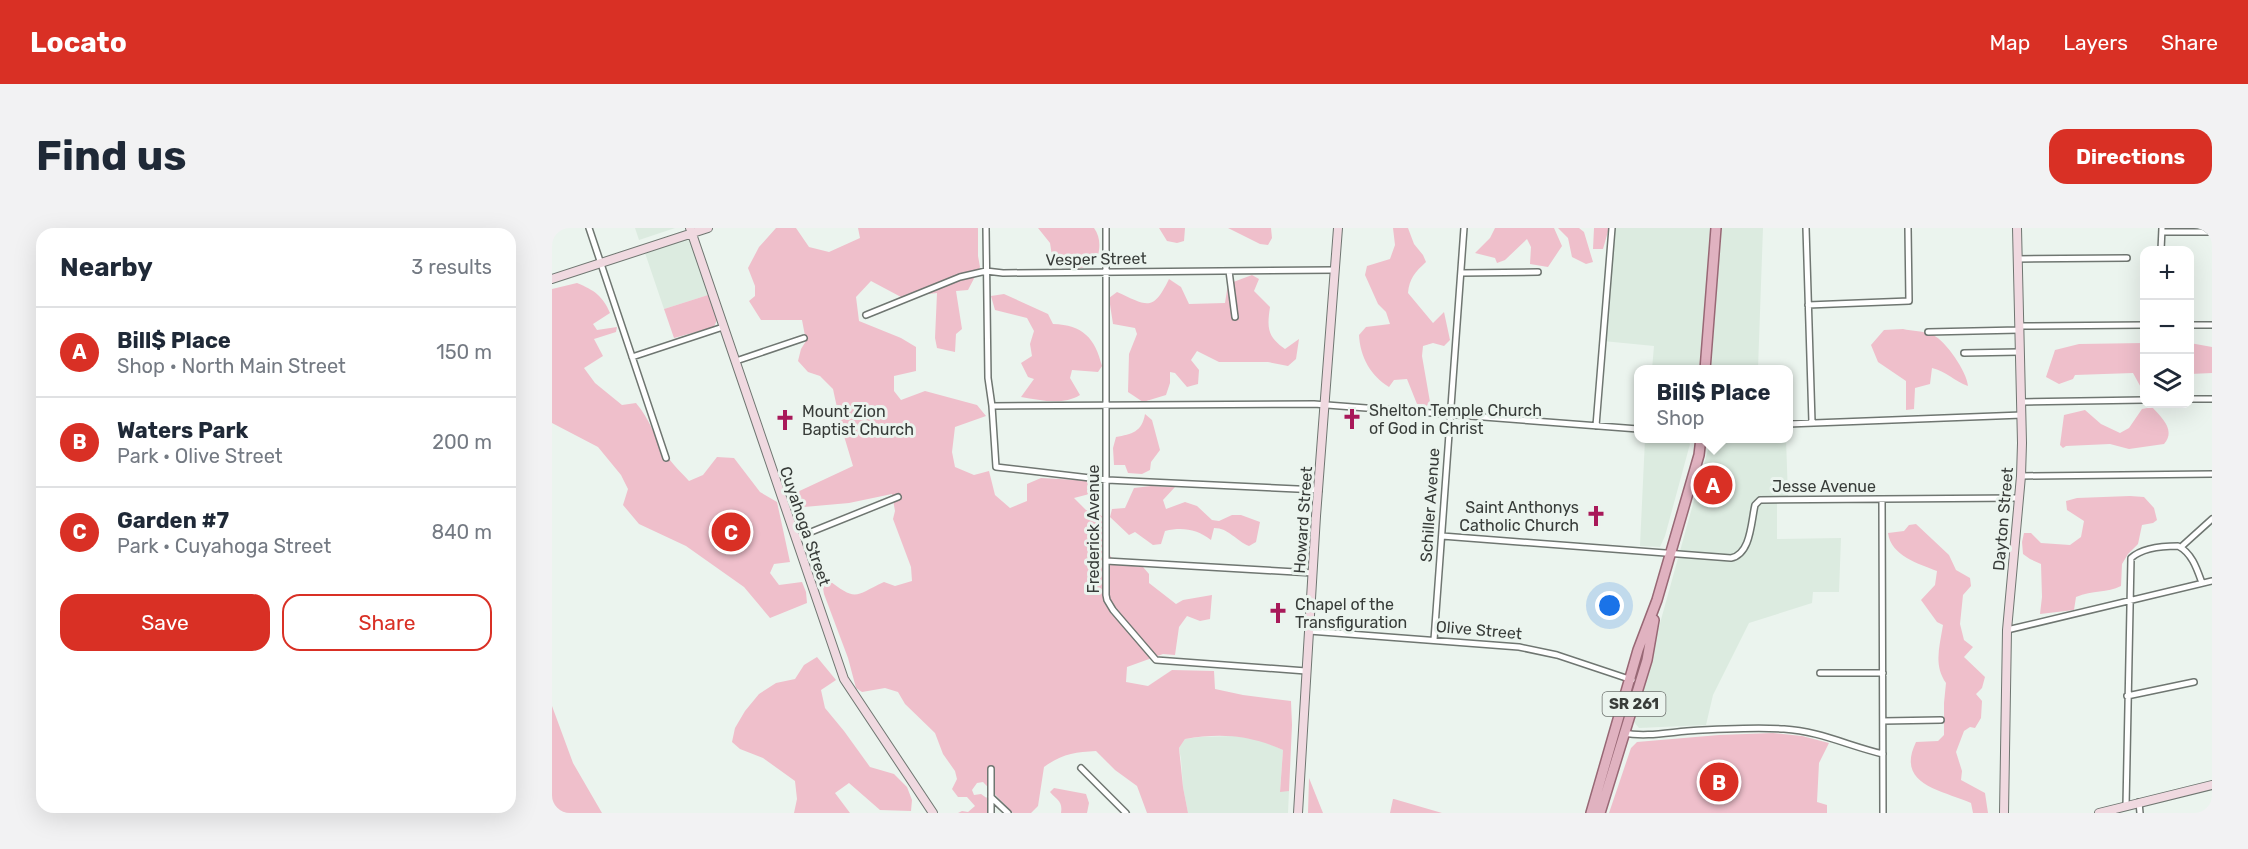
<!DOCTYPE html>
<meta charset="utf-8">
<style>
body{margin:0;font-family:Rubik,sans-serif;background:#f2f2f3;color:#1f2937}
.controls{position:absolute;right:18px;top:18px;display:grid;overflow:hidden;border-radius:12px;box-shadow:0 6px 24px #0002}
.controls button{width:54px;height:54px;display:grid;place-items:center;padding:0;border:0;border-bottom:2px solid #e0e1e3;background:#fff;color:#1f2937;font:30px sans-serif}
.you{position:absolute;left:1058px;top:378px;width:21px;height:21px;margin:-15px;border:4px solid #fff;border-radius:50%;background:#1a73e8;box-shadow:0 0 0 9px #1a73e833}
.badge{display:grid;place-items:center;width:39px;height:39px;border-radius:50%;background:#d93025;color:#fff;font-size:20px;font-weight:700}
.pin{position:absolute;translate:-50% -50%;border:3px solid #fff;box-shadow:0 2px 6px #0006}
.popup{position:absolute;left:1082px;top:137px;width:159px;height:78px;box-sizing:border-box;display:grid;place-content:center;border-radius:12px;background:#fff;filter:drop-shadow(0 2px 4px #0005);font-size:20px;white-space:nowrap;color:#747a83}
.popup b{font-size:22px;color:#1f2937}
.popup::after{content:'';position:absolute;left:50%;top:100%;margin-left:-12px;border:12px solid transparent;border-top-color:#fff}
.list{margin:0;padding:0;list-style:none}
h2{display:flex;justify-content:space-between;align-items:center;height:78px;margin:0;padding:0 24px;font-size:26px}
h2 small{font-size:20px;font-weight:400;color:#747a83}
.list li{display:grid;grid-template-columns:39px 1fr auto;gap:18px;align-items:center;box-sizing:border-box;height:90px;padding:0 24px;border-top:2px solid #e0e1e3}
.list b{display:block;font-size:22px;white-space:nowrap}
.list p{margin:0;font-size:20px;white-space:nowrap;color:#747a83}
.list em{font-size:20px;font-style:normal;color:#747a83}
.actions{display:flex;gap:12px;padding:18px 24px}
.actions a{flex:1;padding:14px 0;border:2px solid #d93025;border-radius:18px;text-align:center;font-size:21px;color:#d93025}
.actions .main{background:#d93025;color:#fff}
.icon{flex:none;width:33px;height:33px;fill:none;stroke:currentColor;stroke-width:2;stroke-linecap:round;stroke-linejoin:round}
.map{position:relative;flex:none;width:1660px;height:585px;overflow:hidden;border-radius:18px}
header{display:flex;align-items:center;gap:36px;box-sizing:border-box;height:84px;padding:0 30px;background:#d93025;color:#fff}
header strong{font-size:28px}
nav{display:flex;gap:33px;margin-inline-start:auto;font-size:21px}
.intro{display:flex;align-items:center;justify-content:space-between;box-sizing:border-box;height:144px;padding:0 36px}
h1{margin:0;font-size:42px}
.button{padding:15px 27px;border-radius:18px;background:#d93025;color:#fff;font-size:21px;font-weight:700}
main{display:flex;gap:36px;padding:0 36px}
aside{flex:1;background:#fff;border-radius:18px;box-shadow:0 6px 24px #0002}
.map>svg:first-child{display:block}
</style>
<header>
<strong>Locato</strong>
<nav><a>Map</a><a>Layers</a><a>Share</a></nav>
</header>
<div class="intro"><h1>Find us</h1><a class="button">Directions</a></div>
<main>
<aside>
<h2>Nearby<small>3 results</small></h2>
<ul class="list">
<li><span class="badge">A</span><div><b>Bill$ Place</b><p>Shop · North Main Street</p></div><em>150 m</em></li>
<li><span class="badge">B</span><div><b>Waters Park</b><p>Park · Olive Street</p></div><em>200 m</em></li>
<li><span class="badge">C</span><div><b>Garden #7</b><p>Park · Cuyahoga Street</p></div><em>840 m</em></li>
</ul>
<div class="actions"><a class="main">Save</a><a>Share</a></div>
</aside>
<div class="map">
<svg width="1660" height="585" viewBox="0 0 1660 585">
<rect width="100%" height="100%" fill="#ebf4ee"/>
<!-- built -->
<path fill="#dcebe0" d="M 83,0 L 123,0 L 87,12 Z
M 1060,0 L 1211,0 L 1206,141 L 1100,141 L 1102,118 L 1051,113 Z
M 139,7 L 156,67 L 112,81 L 92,22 Z
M 1093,211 L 1134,211 L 1138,216 L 1113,308 L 1108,319 L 1088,318 Z
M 1159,211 L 1234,211 L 1236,268 L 1225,269 L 1225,311 L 1289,310 L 1287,364 L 1261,364 L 1260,375 L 1197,395 L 1161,467 L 1154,497 L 1087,500 L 1082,494 L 1084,482 Z
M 682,508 L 708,512 L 731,522 L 728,563 L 737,563 L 736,585 L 636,585 L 631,559 L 629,531 L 627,520 L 633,511 L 648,509 Z"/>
<!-- green -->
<path fill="#efbfcb" d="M 224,0 L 244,0 L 257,19 L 277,24 L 308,10 L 306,0 L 426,0 L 426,28 L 428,39 L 416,62 L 404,63 L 410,101 L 404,106 L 403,124 L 385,120 L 383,110 L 385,65 L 349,69 L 319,53 L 304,69 L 307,93 L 349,110 L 364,119 L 364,143 L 342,148 L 342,163 L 349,172 L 373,163 L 425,177 L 434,188 L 403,199 L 400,224 L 403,239 L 422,247 L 437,243 L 443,267 L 458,280 L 475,273 L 475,256 L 489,250 L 544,253 L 545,264 L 522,270 L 534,282 L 550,288 L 551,315 L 563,336 L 591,339 L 597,346 L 597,355 L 624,376 L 631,372 L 660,367 L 658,391 L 648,393 L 635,388 L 627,399 L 623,427 L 611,426 L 575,439 L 574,454 L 596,458 L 620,442 L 662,443 L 663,461 L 691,467 L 739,473 L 740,497 L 737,563 L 728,564 L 731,522 C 697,507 669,505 633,511 L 627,520 L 631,559 L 636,585 L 595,585 L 585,558 L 563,542 L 544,523 C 523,524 510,526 492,539 L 486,578 L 479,585 L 461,585 L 431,554 L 425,555 L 420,562 L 422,567 L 429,566 L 436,571 L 435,585 L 406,585 L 410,583 L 416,584 L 423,578 L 415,569 L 406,569 L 400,561 L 405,551 L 403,543 L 391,526 L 383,505 L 353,476 L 346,464 L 333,460 L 310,464 L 304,460 L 296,430 L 272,366 L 270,354 L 275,351 C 305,374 302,368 332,354 L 343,358 L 360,353 L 359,339 L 341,291 L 343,283 L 340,266 L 297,275 L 252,279 L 245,276 L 241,266 L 301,238 L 289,198 L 281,161 L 268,148 L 256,144 L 246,133 L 249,121 L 254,113 L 250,92 L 209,92 L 197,73 L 203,68 L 203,58 L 196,40 L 207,19 Z
M 486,0 L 542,0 C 550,11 548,24 543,36 L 525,41 L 504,38 L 501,34 L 498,15 Z
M 607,0 L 633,0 L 632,13 L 625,15 L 615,13 Z
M 676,0 L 719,0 L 720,10 L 716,17 L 708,16 Z
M 841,0 L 856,0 L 862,16 L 871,27 L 874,34 C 863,44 857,51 856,65 L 881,95 L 892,84 L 898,112 L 892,118 L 881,115 L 871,118 L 870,128 L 878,174 L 874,179 L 865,176 L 855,151 L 842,152 L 837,159 C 819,148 808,129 807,107 L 814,99 L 838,96 L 834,84 L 826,76 L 813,47 L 815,38 L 838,31 L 843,17 Z
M 943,0 L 1002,0 L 1010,18 L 996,39 L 978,36 L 979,19 L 975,11 L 953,32 L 945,35 L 943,30 L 923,25 L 938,10 Z
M 1006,0 L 1027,0 L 1032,4 L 1041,34 L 1034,36 L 1020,29 L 1016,10 Z
M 1042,0 L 1057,0 L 1051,21 L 1041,21 Z
M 700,47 L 707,51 L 702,63 L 718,79 C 715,100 715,108 733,121 L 747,111 L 744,131 L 736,138 L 716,134 L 667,134 L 645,123 L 639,132 L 647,142 L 646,156 L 635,159 L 623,145 L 618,144 L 618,155 L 614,167 L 591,174 L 576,164 L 577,126 L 585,106 L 583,100 L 561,96 L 557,70 L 565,64 C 596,78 601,84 617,51 L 629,59 L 637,76 L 673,75 L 676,56 Z
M 25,55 C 42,62 51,68 58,85 L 41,96 L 45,102 L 65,99 L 64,104 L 42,111 L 51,128 L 32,140 L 43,155 L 70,177 L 84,175 C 98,191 103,211 115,228 C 121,237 130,245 137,253 L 151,247 L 165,229 L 182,230 L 208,264 L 225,274 L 238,334 L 222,336 L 218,345 L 227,357 L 250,354 L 254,364 L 255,375 L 218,390 L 192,359 L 134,318 L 87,296 L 71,277 L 76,261 L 69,247 L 46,219 L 0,195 L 0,61 Z
M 452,66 L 496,86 L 501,96 C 531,97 543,110 550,138 L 546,144 L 520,142 L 518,150 L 528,167 C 510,178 489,172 469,169 L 482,151 L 476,149 L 469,135 L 480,128 L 478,116 L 482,103 L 475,90 L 443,82 L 439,68 Z
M 156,67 L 165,92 L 162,99 L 122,110 L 112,81 Z
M 1351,101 C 1360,103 1372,103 1381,107 C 1394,113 1415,144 1416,158 C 1402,153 1394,143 1380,140 L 1378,156 L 1363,160 L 1362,181 L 1354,182 L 1354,153 L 1326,134 L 1319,117 L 1332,102 Z
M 1592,115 L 1592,165 L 1581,145 L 1523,147 L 1521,151 L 1507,156 L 1494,149 L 1503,122 L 1527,116 Z
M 1638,115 L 1660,119 L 1660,145 L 1638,146 Z
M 1600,179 C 1610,190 1624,202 1612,216 L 1577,221 L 1558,216 L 1514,218 L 1511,220 L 1508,217 L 1512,187 L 1533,182 L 1549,196 L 1568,205 L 1577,200 L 1590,181 Z
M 593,186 L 600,192 L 608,222 L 599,234 L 598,242 L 590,246 L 576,245 L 573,237 L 562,237 L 561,220 L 564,209 C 580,206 590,204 593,186 Z
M 599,258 L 623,259 L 611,272 L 614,281 L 633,274 L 645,278 L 660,292 L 667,293 L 680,287 L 689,287 L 708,294 L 704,314 L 697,318 C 684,313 677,300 662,300 L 659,312 C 644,301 631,299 613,303 L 609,316 L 601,317 L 583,304 L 577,307 L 558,289 L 560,281 L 573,280 L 582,260 Z
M 1578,268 L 1592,269 L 1602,280 L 1605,292 L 1601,295 L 1590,297 L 1586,316 L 1576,326 L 1570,336 L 1569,358 C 1555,365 1541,362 1524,369 L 1522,382 L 1488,386 L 1490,369 L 1489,336 L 1478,331 L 1471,326 L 1470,314 L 1472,305 L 1479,305 L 1489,315 L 1518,317 L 1529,309 L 1532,293 L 1515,282 L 1514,273 L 1525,270 Z
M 1364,296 L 1397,327 L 1404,342 L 1418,350 L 1419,358 L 1411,367 L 1408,396 L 1412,412 L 1421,419 L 1412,429 L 1433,449 L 1430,460 L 1424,466 L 1430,473 L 1429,490 L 1423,500 L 1418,499 L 1412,503 L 1404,524 L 1410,543 L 1409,552 L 1433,565 L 1436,585 L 1421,585 L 1419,575 C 1390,562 1343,557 1364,514 L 1386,513 L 1392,507 L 1392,475 L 1394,455 C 1381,437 1388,417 1391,397 L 1385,394 L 1369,372 L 1383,357 L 1385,343 C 1367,336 1339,328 1336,305 L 1352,303 L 1357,297 Z
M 265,429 L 284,452 L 269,462 L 273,480 L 292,503 L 318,539 L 342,546 L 355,559 L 360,572 L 359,583 L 328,582 L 297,555 L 283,565 L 298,585 L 242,585 L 245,571 L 243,553 L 211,530 L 188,521 L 180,514 L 183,500 L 193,483 L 207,466 L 224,455 L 243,451 L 252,437 Z
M 0,478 L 21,535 L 50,585 L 0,585 Z
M 1221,505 L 1250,508 L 1277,515 L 1267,535 L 1265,574 L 1275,577 L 1275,585 L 1057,585 L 1079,520 L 1085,514 L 1167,507 Z
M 757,550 L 771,585 L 756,585 Z
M 502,560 L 534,566 L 537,575 L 535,585 L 509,585 C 511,573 505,572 498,564 Z
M 841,571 L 842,571 L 890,585 L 838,585 Z"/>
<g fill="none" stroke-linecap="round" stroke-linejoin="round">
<defs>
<path id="street" d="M 37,0 L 114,230
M 434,0 L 436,150 L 440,178 L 444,239 L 555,252 L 767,262
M 554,0 L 554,367 L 555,372 L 561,382 L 604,432 L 754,443
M 1254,0 L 1260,194
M 1610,4 L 1660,4
M 1609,22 L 1610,0
M 1465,31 L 1575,30
M 677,43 L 683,89
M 909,45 L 986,44
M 1256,77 L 1357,73 L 1356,0
M 314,87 L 408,49 L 434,43 L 451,45 L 783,42
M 1638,97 L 1660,97
M 1467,98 L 1592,97
M 1376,104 L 1467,102
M 1412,125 L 1467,124
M 80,129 L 171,99
M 184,133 L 252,110
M 1638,171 L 1660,171
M 1470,174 L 1592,172
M 440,178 L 762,176 L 1086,201
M 1236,196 L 1470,187
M 1044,198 L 1060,0
M 1469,248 L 1660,246
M 1330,271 L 1331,585
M 890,308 L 1179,330 C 1199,326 1199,294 1203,277 L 1208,272 L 1467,270
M 244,310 L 346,269
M 1629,319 L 1660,291
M 554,333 L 761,345
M 1455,402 L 1660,353
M 757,403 L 967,419 L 1005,427 L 1080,452
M 882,412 L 912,0
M 1268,445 L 1331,445
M 1575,468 L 1642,454
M 1331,493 L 1389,492
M 1071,505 C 1093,509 1113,505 1135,503 C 1167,501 1201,499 1232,501 C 1267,503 1297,518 1331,526
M 529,540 L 574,585
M 439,569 L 456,585
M 1587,574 L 1588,585
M 1574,578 L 1579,330 C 1590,320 1611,318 1626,318 C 1640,325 1645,341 1650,355
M 439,585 L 439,541"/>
<path id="secondary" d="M 138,0 L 292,451 L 381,585
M 0,51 L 156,0
M 746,585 L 764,288 L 786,0
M 1452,585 L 1455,402 L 1469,248 L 1470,215 L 1465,0
M 1547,585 L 1660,557"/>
<path id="primary" d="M 1153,142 L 1164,0
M 1039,585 L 1086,422 L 1105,372 L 1147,227 L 1149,210
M 1048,585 L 1095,432 L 1102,392"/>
</defs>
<!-- street casing -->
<use href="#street" stroke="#6f7671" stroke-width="8"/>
<!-- secondary casing -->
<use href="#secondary" stroke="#6f7671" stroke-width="10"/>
<!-- primary casing -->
<use href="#primary" stroke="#986875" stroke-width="12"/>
<!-- street -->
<use href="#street" stroke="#fff" stroke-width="5"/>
<!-- secondary -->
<use href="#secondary" stroke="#f0d9e0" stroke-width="8"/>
<!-- primary -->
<use href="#primary" stroke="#e0b2c0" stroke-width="9"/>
</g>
<!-- icons -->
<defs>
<symbol id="church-bare" viewBox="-9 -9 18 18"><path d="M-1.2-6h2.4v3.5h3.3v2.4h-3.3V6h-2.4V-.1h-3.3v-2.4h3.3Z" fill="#a81959" stroke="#ebf4ee" stroke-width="2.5" paint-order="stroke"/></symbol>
</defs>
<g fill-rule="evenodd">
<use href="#church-bare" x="785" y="176" width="30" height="30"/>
<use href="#church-bare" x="218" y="177" width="30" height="30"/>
<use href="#church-bare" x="1029" y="273" width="30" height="30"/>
<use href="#church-bare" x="711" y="370" width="30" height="30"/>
</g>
<g text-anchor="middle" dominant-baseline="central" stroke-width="6" stroke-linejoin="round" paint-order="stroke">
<!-- shield labels -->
<rect fill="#ebf4ee" stroke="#6e736f" stroke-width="1.5" x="1050.5" y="464" width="63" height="24" rx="4.5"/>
<g font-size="15" font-weight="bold" fill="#383c39">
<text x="1082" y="476">SR 261</text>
</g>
<!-- street labels -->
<g font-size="16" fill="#383c39" stroke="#ebf4ee">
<text transform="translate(544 31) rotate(-1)">Vesper Street</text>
<text x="1272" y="258">Jesse Avenue</text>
<text transform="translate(878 277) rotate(-86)">Schiller Avenue</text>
<text transform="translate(1451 291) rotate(-85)">Dayton Street</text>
<text transform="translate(751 292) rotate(-86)">Howard Street</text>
<text transform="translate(253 298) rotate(71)">Cuyahoga Street</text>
<text transform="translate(541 301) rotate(-90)">Frederick Avenue</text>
<text transform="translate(927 402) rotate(5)">Olive Street</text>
</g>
<!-- poi labels -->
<g font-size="16" fill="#383c39" stroke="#ebf4ee" text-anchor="start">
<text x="817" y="182">Shelton Temple Church<tspan x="817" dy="18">of God in Christ</tspan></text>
<text x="250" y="183">Mount Zion<tspan x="250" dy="18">Baptist Church</tspan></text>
<text x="1027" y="279" text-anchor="end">Saint Anthonys<tspan x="1027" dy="18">Catholic Church</tspan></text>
<text x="743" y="376">Chapel of the<tspan x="743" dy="18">Transfiguration</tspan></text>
</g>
</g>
</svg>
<div class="controls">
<button>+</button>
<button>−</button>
<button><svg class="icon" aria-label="layers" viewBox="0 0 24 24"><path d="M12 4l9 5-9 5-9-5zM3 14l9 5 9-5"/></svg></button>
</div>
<div class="you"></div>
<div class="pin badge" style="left:1161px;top:257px">A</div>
<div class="popup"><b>Bill$ Place</b>Shop</div>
<div class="pin badge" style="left:1167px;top:554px">B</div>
<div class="pin badge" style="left:179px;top:304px">C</div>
</div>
</main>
